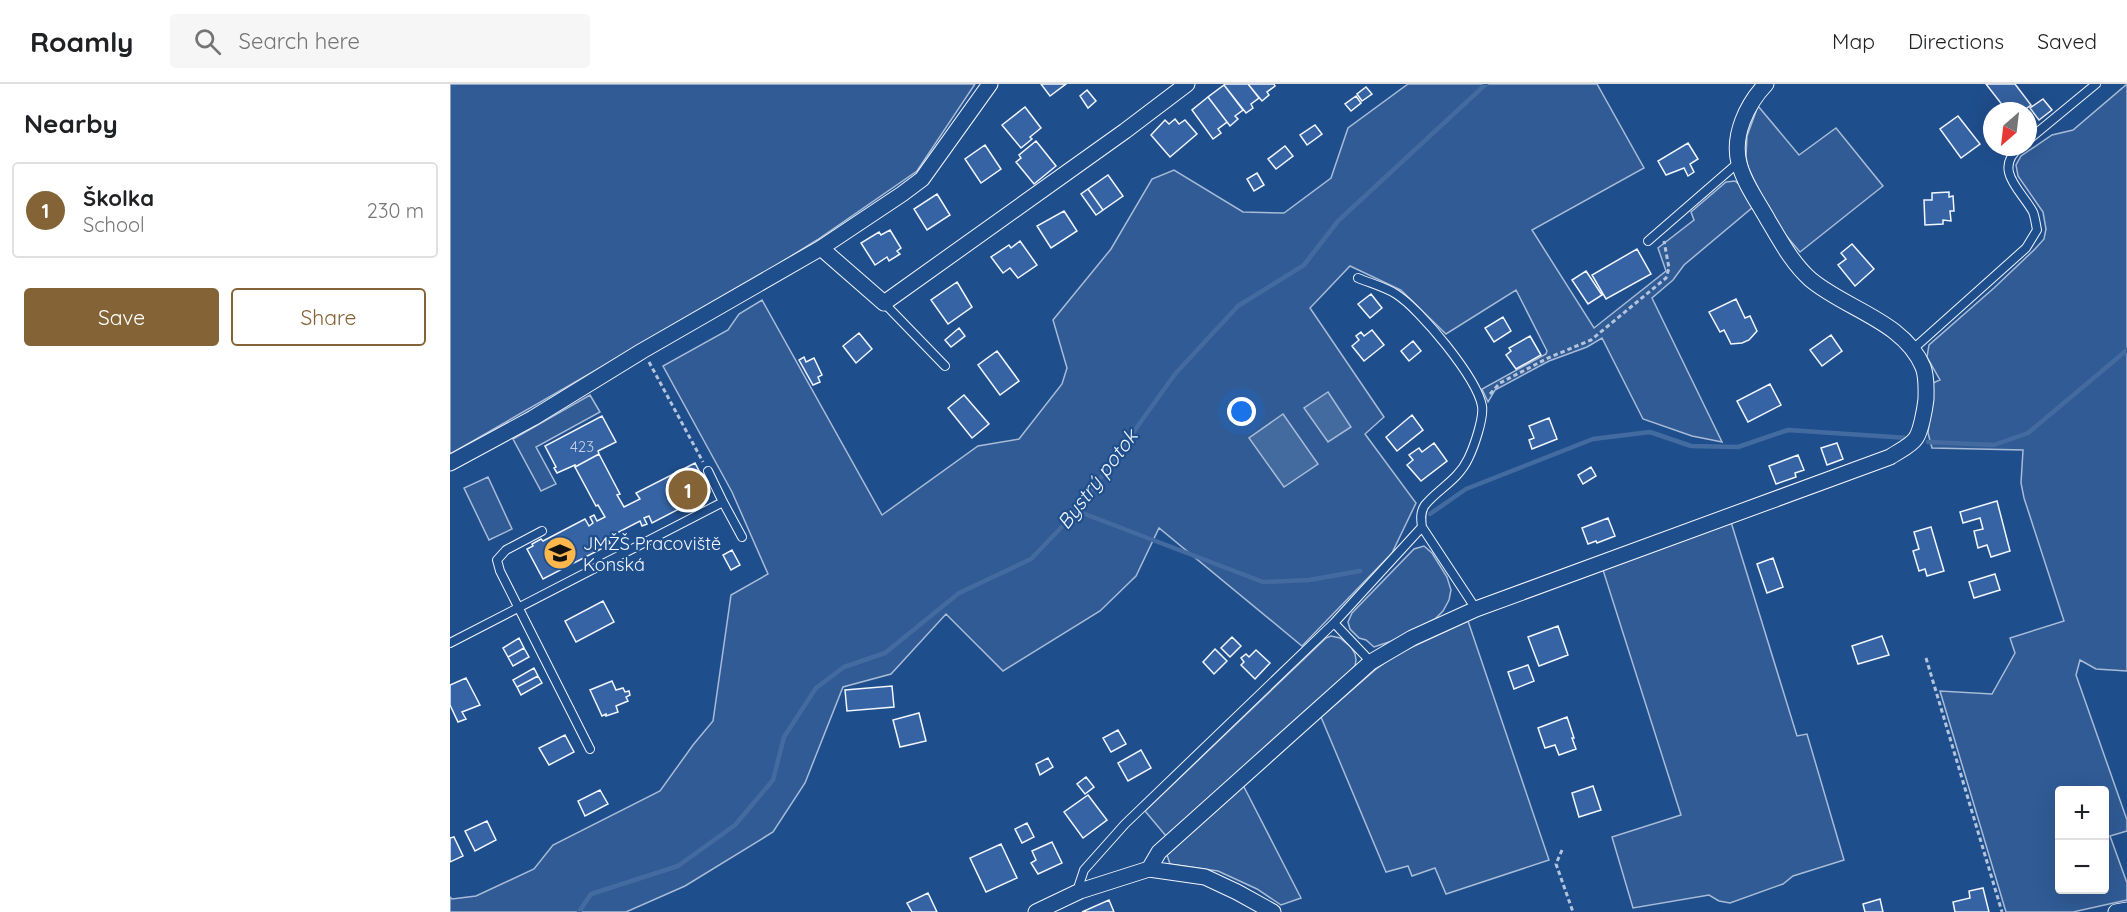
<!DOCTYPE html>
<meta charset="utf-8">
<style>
body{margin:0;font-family:Quicksand,sans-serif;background:#f6f6f6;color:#202124}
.controls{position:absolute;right:18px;bottom:18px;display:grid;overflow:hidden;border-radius:6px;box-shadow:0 6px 24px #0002}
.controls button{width:54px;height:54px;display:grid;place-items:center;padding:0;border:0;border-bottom:2px solid #e0e0e0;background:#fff;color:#202124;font:30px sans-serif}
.compass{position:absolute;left:1533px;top:18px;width:54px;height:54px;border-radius:50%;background:#fff;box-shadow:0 6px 24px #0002;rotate:208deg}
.you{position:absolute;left:792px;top:328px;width:21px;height:21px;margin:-15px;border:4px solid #fff;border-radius:50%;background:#1a73e8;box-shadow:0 0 0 9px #1a73e833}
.badge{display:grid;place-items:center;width:39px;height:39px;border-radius:50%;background:#846436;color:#fff;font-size:20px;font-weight:700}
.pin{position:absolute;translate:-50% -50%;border:3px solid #fff;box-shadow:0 2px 6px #0006}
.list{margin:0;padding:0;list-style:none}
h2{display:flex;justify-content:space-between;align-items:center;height:78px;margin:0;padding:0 24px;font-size:26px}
h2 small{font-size:20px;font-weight:400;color:#757577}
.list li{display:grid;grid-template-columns:39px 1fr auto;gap:18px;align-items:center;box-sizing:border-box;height:96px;margin:0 12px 12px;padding:0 12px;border:2px solid #e0e0e0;border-radius:6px}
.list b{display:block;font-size:22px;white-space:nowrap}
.list p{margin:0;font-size:20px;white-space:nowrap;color:#757577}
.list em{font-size:20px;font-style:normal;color:#757577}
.actions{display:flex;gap:12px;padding:18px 24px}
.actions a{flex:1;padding:14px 0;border:2px solid #846436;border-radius:6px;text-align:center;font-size:21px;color:#846436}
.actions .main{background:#846436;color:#fff}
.icon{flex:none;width:33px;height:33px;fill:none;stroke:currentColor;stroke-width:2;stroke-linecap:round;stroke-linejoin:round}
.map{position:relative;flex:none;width:1677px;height:828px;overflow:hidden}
header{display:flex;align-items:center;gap:36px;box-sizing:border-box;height:84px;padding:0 30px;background:#fff;border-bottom:2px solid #e0e0e0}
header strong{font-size:28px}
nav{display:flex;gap:33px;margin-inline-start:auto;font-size:21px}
.search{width:420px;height:54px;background:#f6f6f6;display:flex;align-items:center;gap:15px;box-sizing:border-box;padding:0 21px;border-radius:6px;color:#757577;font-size:22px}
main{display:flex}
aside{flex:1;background:#fff}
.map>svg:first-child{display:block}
</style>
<header>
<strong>Roamly</strong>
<div class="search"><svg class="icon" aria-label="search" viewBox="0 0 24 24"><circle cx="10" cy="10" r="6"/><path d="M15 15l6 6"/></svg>Search here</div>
<nav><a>Map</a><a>Directions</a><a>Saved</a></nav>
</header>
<main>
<aside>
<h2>Nearby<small></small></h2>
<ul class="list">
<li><span class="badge">1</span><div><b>Školka</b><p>School</p></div><em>230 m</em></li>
</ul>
<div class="actions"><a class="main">Save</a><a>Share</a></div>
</aside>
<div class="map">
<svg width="1677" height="828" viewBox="0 0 1677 828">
<rect width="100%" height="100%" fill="#1f4e8c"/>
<!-- built -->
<path fill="#305b95" stroke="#a8bbd7" stroke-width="1.5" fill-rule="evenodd" d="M 0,0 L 525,0 L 467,87 L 367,156 L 301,197 L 0,370 Z
M 958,0 L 1147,0 L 1194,84 L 1082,146 L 1144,244 L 1216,187 L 1208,164 L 1244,136 L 1241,128 L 1276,98 L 1285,97 L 1290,101 L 1303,123 L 1234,181 L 1223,196 L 1202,214 L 1272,358 L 1242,352 L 1193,335 L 1152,254 L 1137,263 L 1099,277 L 1045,306 L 1038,318 L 1032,305 L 1096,270 L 1097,267 L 1066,206 L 996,250 L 951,206 L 900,182 L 860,224 L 934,333 L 915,350 L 966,419 L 942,469 L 852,562 L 709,444 L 686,492 L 650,527 L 553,587 L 496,530 L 441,590 L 393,603 L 355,699 L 323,748 L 235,802 L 176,828 L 0,828 L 0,813 L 2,815 L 26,812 L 84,785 L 103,761 L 210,707 L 243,661 L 263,637 L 281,511 L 318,490 L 282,408 L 213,282 L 278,246 L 289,230 L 312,216 L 432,431 L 528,362 L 569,355 L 612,300 L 617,284 L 603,236 L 661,165 L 702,95 L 724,86 L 793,128 L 834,129 L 881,94 L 898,44 Z
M 1677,0 L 1677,587 L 1646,585 L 1630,576 L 1626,591 L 1677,736 L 1677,747 L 1660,752 L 1677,799 L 1677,816 L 1623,828 L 1556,828 L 1490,607 L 1542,610 L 1565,569 L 1560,554 L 1614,537 L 1574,414 L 1571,399 L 1573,366 L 1482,364 L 1478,349 L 1483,299 L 1490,296 L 1477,273 L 1479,261 L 1544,204 L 1585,165 L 1594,155 L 1596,145 L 1593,128 L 1568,92 L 1566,81 L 1571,72 L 1602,51 L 1623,46 ZM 1610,706 L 1654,706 L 1654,806 L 1610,806 Z
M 1308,22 L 1349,71 L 1386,44 L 1433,102 L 1350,168 L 1333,148 L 1300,93 L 1296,73 L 1297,52 Z
M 140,311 L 150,328 L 86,363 L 106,400 L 91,407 L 63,355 Z
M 38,393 L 62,445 L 39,456 L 14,404 Z
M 1281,438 L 1347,652 L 1357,650 L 1394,776 L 1343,792 L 1333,800 L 1280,819 L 1269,817 L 1259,811 L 1183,824 L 1162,753 L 1231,731 L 1153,486 Z
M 974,462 L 982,469 L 997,493 L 1001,506 L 999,516 L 993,527 L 985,535 L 942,557 L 924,563 L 916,556 L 909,554 L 900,545 L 898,538 L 902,529 L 964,465 Z
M 1018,537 L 1099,776 L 996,810 L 985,784 L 962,792 L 958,782 L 936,788 L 871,633 L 925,586 L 947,570 Z
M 881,552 L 890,554 L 901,563 L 905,570 L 906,576 L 905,582 L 899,589 L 716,752 L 695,727 L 876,554 Z
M 793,701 L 851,814 L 831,821 L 807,805 L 768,787 L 720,780 L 717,771 Z"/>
<!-- water -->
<path fill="#446ba0" stroke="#a8bbd7" stroke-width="1.5" d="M 878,308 L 901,343 L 878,358 L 854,324 Z
M 833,330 L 868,380 L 834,403 L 799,354 Z"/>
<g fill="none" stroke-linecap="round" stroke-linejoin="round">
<!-- stream -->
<path stroke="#446ba0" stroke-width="4.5" d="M 1478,358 L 1544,361 L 1578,349 L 1677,266
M 627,427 L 813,498 L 859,496 L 910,487
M 980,430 L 1016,405 L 1143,355 L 1200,348 L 1241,362 L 1288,363 L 1338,346 L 1458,354
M 129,828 L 141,810 L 228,782 L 285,741 L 323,696 L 334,653 L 366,604 L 394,583 L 435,569 L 509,509 L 581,475 L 627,427 L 725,290 L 788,222 L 854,181 L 888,137 L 1036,0"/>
</g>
<!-- building -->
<path fill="#3563a3" stroke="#f2f6ff" stroke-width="1.5" d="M 591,0 L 616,0 L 600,12 Z
M 775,0 L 798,0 L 809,14 L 801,20 L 803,24 L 796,29 L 774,1 Z
M 798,0 L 824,0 L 825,2 L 817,8 L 819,11 L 812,17 Z
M 1536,0 L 1565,0 L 1581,21 L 1573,27 L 1557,27 Z
M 774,1 L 793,26 L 785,32 L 788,35 L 780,42 L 758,13 Z
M 916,3 L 922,10 L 912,17 L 907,10 Z
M 637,6 L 646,17 L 638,24 L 630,12 Z
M 906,12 L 911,19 L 901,27 L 895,20 Z
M 758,13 L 777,38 L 768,45 L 771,49 L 763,55 L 742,26 Z
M 1593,15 L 1602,26 L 1589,36 L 1580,24 Z
M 575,23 L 591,44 L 580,53 L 582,55 L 571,64 L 552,41 Z
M 1508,32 L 1530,60 L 1511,74 L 1490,45 Z
M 725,35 L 729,40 L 735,36 L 747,50 L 720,73 L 701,51 L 715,36 L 719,40 Z
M 865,41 L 872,50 L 857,61 L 850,51 Z
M 586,57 L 606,82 L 584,100 L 566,78 L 571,74 L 569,71 Z
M 1238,59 L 1248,75 L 1240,80 L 1244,88 L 1238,92 L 1234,84 L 1216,91 L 1208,77 Z
M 535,61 L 551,85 L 531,99 L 515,75 Z
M 835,62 L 843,72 L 826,85 L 818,75 Z
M 807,89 L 814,101 L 804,107 L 797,95 Z
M 658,91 L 673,112 L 653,126 L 638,105 Z
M 638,105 L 653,126 L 646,131 L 631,110 Z
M 1499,108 L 1499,113 L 1503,112 L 1504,127 L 1500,127 L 1501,137 L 1493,136 L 1493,140 L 1475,141 L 1474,116 L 1482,116 L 1482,109 Z
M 487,110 L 500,131 L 477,146 L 464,125 Z
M 614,127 L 627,147 L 601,164 L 587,142 Z
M 440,146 L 451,164 L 447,167 L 450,170 L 439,177 L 437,173 L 425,181 L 411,159 L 429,148 L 431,151 Z
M 570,157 L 587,181 L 568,194 L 560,184 L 553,189 L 541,173 L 559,161 L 561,164 Z
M 1402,160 L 1424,185 L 1405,202 L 1388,181 L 1396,175 L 1391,169 Z
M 1187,165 L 1201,190 L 1156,215 L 1142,191 Z
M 1136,187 L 1152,211 L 1138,220 L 1122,196 Z
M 507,198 L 522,223 L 498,240 L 481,216 Z
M 921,210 L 932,224 L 920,234 L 908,220 Z
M 1286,215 L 1295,234 L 1300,232 L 1307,247 L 1299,256 L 1292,259 L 1281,260 L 1274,246 L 1270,248 L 1259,228 Z
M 1053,233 L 1061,247 L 1044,258 L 1035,244 Z
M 509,244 L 515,252 L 501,263 L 495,256 Z
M 922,246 L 934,261 L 914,277 L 902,262 L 909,256 L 906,252 L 911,248 L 914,252 Z
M 409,249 L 422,265 L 406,279 L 393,262 Z
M 1381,251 L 1392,267 L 1372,282 L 1360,266 Z
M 1080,252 L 1091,271 L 1066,285 L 1056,271 L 1061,267 L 1059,264 Z
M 963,257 L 971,267 L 959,277 L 951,267 Z
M 547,267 L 569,297 L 550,311 L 528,281 Z
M 354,273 L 356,278 L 364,274 L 372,291 L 368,293 L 370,298 L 363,301 L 349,276 Z
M 1320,300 L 1331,321 L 1298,338 L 1287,317 Z
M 514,311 L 539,340 L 522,354 L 498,324 Z
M 962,331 L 973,346 L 947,367 L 936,353 Z
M 152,332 L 166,358 L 148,367 L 149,370 L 125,383 L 125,381 L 107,389 L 104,384 L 106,383 L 95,362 Z
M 1099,334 L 1107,355 L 1082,365 L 1079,356 L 1084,354 L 1079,342 Z
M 984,359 L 997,377 L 971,397 L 957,381 L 963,376 L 959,371 L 969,364 L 972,368 Z
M 1387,359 L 1393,375 L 1377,381 L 1371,364 Z
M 149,370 L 170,410 L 167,411 L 174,423 L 190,415 L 186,409 L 245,379 L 260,408 L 254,411 L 257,416 L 253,419 L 250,414 L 202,439 L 199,432 L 194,434 L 197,440 L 192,442 L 190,437 L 157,454 L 160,459 L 155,462 L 152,456 L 148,459 L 151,465 L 93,495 L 77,465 L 83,462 L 82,460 L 91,455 L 93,457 L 135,435 L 139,442 L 143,439 L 140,433 L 144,431 L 147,437 L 155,433 L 148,421 L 146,422 L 125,383 Z
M 1348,371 L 1354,386 L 1345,389 L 1346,393 L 1326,400 L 1319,382 Z
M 1141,383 L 1146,392 L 1133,400 L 1128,391 Z
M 1547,417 L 1560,467 L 1541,473 L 1537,461 L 1528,464 L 1524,447 L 1533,445 L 1530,434 L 1513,439 L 1510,428 Z
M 1158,434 L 1165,452 L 1147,459 L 1146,457 L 1138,460 L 1132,444 Z
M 1481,443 L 1494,487 L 1477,492 L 1475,485 L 1469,487 L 1463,467 L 1469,465 L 1464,448 Z
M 282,466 L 290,481 L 281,486 L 273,471 Z
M 1323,474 L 1333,503 L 1317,509 L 1307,480 Z
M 1545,490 L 1550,506 L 1524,514 L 1519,498 Z
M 153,517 L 164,538 L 126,558 L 115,537 Z
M 1108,542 L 1118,571 L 1089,582 L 1078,553 Z
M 1432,552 L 1439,571 L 1408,580 L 1402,562 Z
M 782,553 L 791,562 L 780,573 L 771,564 Z
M 69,554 L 74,564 L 58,573 L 53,564 Z
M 74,564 L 79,573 L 63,582 L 58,573 Z
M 765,565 L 777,577 L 764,590 L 753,578 Z
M 806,566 L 820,579 L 805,595 L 791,581 L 794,578 L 791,574 L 796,570 L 799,573 Z
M 1078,581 L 1084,597 L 1064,605 L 1058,588 Z
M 84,584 L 88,592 L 67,603 L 63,596 Z
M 88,592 L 92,599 L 71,611 L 67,603 Z
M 16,594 L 30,621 L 12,628 L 16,635 L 8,638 L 0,621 L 0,601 Z
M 162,597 L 166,606 L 173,604 L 175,608 L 179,607 L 180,611 L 176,613 L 178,617 L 166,622 L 168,628 L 156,632 L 156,630 L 152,632 L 140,606 Z
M 442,602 L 444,623 L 397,627 L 395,606 Z
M 469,629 L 476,657 L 450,663 L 443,636 Z
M 1117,633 L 1124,654 L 1122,654 L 1126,665 L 1109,671 L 1105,661 L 1095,664 L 1088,644 Z
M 668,646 L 676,660 L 661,668 L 653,654 Z
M 115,651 L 124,668 L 99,681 L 89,664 Z
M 691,666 L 701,684 L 678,697 L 668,679 Z
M 598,674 L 603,683 L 590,691 L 586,680 Z
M 636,693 L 644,703 L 635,710 L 627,700 Z
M 1143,702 L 1151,726 L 1129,733 L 1122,709 Z
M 150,706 L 158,720 L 135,732 L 128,717 Z
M 638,711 L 657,736 L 633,754 L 614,728 Z
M 37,737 L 46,756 L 25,767 L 15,747 Z
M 577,739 L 584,753 L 572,759 L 565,745 Z
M 4,753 L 13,772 L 0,778 L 0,754 Z
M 602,758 L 612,779 L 588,790 L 581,779 L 586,776 L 582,767 Z
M 551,760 L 567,794 L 536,808 L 520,774 Z
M 1533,804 L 1539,828 L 1505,828 L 1503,818 L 1520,814 L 1519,807 Z
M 478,809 L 487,828 L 462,828 L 457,819 Z
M 1430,815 L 1433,828 L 1415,828 L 1413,820 Z
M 659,816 L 664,828 L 632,828 Z"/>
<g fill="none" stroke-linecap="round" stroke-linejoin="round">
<defs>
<path id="lane" d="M 1578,56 L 1646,0
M 1198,157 L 1289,78
M 908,194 C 920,199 935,203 946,210 C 970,225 1027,294 1032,322 C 1034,334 1024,363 1018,375 C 1008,396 988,405 975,421 C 970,428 971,436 972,443 L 1026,525
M 434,219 L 495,282
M 1462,266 L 1576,164 L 1587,146 C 1586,141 1585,133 1583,128 C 1572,107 1542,86 1570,63
M 258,387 L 273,418
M 92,447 L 56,466 L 47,476 L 50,487 L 140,665
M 884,539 L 921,578
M 0,559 L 273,418 L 292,453
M 630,807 L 629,801 L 634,786 L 675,740 L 884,539 L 972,443"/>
<path id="street" d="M 371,164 L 434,219 L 675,47 L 737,0
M 0,379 L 83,334 L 192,267 L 371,164 L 452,110 L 472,95 L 540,0
M 699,785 L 709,768 L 921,578 L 962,554 L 1026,525 L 1440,373 C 1447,368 1461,362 1466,354 C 1471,347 1475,324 1476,315 C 1476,304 1477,293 1473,283 C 1454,237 1395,225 1360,195 C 1342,179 1330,156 1318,136 C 1308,118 1294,99 1289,79 C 1282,51 1297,20 1316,0
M 586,828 L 630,807 L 699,785 L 755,793 L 787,808 L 823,828
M 1666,828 L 1677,826"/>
</defs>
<!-- lane casing -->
<use href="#lane" stroke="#f2f6ff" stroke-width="10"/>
<!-- street casing -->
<use href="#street" stroke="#f2f6ff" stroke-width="17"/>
<!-- path -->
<path stroke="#b3c4dc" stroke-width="3" stroke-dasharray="4.5 3" stroke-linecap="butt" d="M 199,278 L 253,378
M 1040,310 L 1050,299 L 1098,274 L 1141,256 L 1216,194 L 1219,184 L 1214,157
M 1476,574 L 1552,828
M 1112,766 L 1106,780 L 1123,828"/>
<!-- lane -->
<use href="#lane" stroke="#1f4e8c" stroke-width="8"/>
<!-- street -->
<use href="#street" stroke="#1f4e8c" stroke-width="15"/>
</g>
<!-- icons -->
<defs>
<symbol id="school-disc" viewBox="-11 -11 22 22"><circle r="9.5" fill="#ffb74d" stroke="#1f4e8c"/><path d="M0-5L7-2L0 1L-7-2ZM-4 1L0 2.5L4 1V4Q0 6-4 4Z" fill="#111"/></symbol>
</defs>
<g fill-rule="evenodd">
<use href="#school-disc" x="91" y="450" width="38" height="38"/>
</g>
<g text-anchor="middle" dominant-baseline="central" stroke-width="4.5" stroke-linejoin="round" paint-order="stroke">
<!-- number labels -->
<g font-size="15" fill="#c3d1e8">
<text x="132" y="362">423</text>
</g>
<!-- poi labels -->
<g font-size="18" fill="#f2f6ff" stroke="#1f4e8c" text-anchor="start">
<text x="133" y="459">JMŽŠ Pracoviště<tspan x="133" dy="21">Konská</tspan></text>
</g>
<!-- water labels -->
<g font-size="20" font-style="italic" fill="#f2f6ff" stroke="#1f4e8c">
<text transform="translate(647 395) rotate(-53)">Bystrý potok</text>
</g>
</g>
</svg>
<div class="controls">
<button>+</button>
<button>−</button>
</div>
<svg class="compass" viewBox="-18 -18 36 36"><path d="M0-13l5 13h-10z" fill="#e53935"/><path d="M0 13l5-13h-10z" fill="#757577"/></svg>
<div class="you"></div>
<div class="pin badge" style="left:238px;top:406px">1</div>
</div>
</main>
